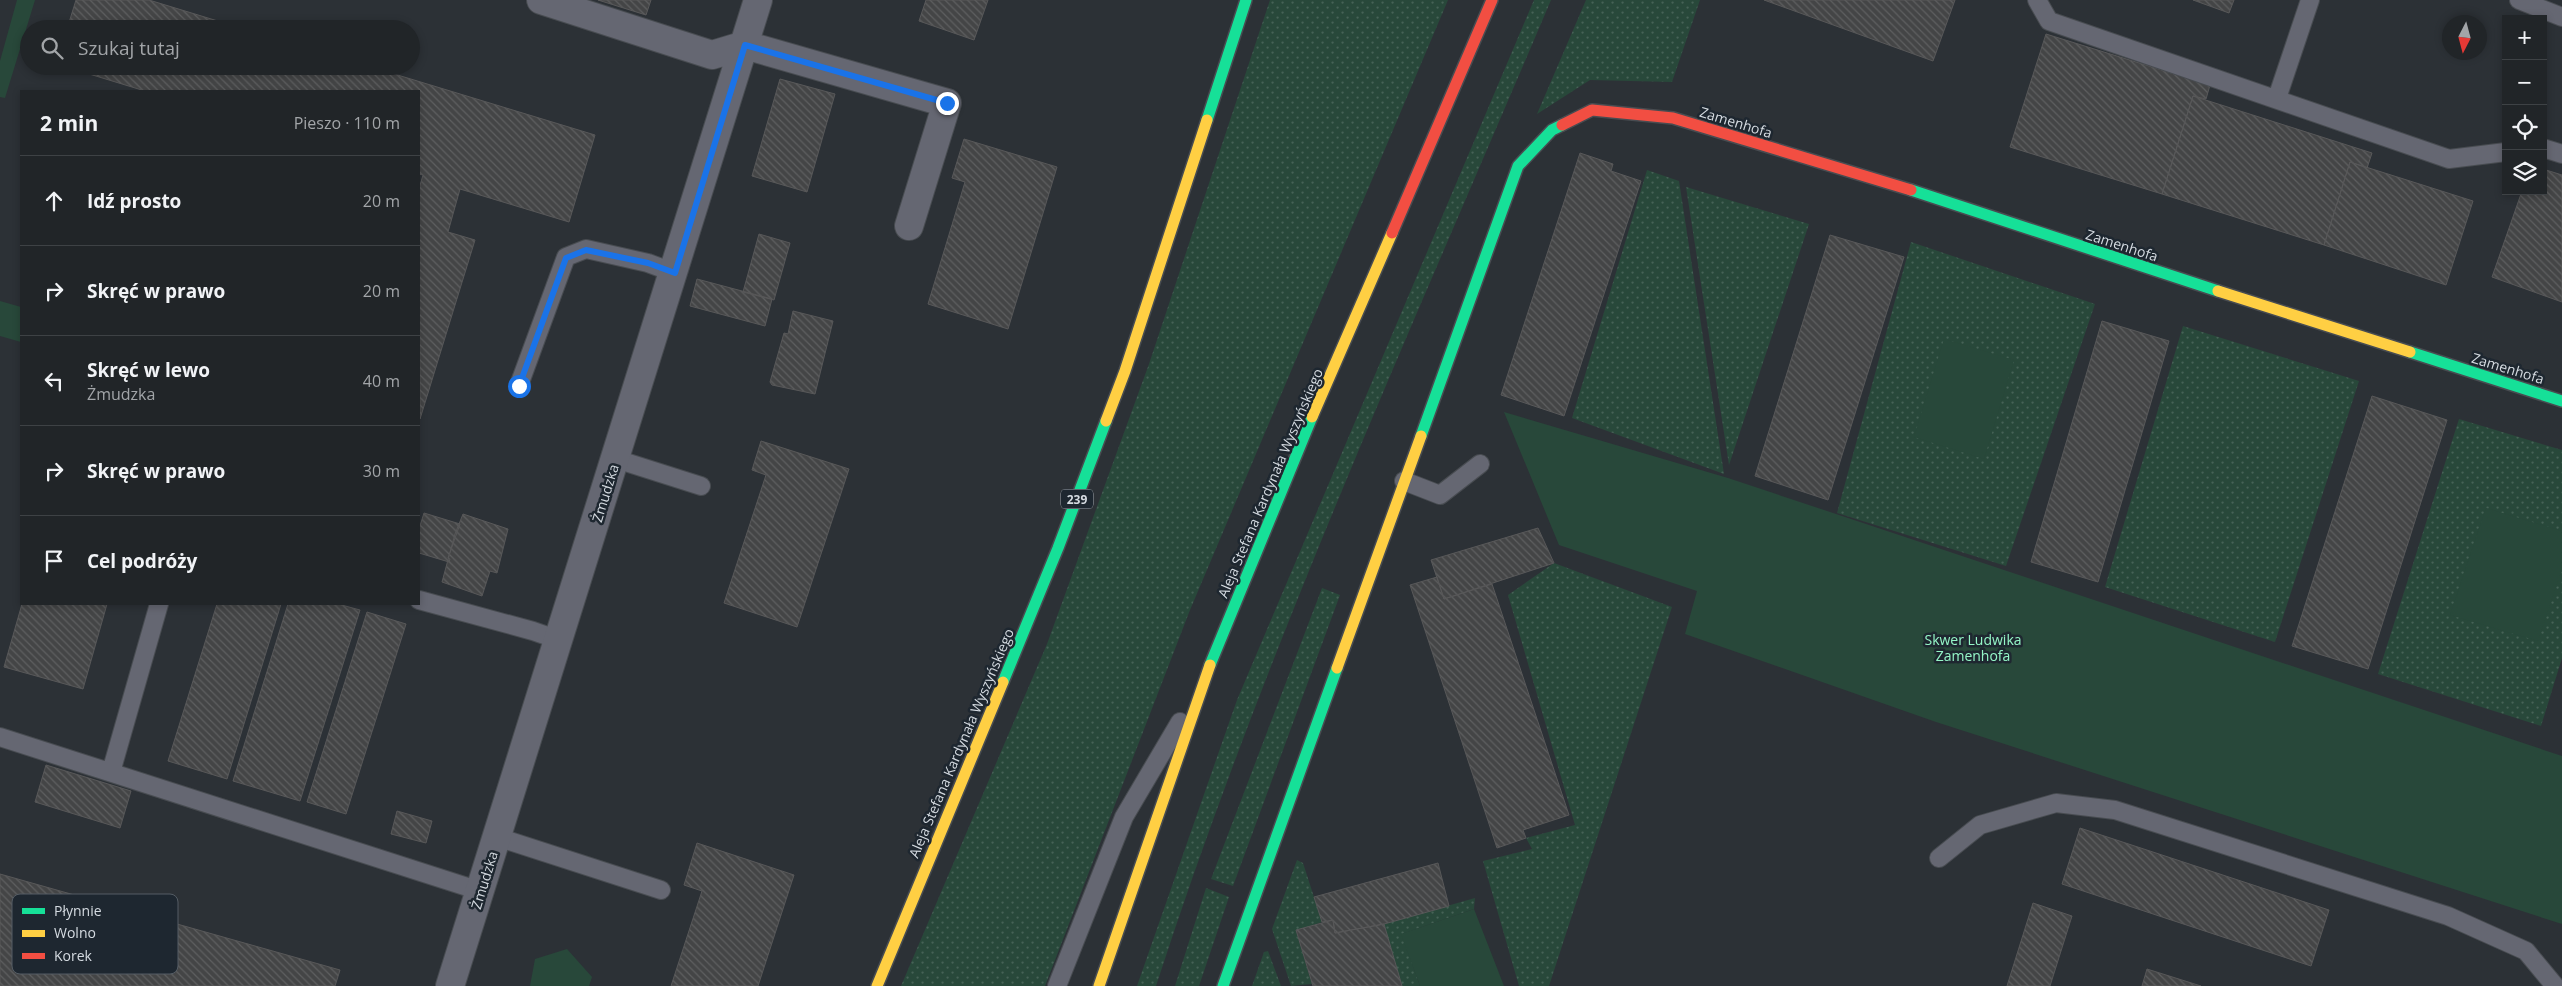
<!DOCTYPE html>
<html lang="pl">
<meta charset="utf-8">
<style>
body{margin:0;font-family:"Open Sans",sans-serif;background:#292d30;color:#f1f3f6}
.controls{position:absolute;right:15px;top:15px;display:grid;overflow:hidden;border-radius:0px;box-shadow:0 2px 8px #0003}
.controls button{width:45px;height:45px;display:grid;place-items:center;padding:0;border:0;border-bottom:1px solid #3e4245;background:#212528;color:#f1f3f6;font:25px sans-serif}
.compass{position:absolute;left:2442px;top:15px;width:45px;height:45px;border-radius:50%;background:#212528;box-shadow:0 2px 8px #0003;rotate:186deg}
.stop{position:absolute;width:15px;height:15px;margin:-11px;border:4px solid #1a73e8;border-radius:50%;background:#fff}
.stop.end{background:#1a73e8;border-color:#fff;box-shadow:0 1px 5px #0008}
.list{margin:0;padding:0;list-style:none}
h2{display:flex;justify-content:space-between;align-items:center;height:65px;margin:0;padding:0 20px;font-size:21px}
h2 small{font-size:16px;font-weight:400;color:#a2a5a8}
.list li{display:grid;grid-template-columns:32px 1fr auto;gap:15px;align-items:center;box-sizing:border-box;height:90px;padding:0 20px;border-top:1px solid #3e4245}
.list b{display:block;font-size:19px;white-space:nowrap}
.list p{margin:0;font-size:16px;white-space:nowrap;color:#a2a5a8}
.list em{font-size:16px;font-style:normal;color:#a2a5a8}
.icon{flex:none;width:28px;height:28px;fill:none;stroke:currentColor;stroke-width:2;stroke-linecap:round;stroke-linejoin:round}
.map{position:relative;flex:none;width:2562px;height:986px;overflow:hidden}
.search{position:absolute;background:#212528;box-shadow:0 2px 8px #0003;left:20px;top:20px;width:400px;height:55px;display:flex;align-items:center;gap:12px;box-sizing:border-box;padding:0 18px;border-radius:28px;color:#a2a5a8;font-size:19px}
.panel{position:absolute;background:#212528;box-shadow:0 2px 8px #0003;left:20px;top:90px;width:400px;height:515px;border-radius:0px}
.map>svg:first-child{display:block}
</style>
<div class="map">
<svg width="2562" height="986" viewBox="0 0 2562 986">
<defs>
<pattern id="grass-dots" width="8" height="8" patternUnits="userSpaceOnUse" patternTransform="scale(1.25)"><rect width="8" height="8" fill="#28483a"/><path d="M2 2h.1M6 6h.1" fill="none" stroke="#466256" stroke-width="1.8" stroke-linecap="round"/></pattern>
<pattern id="building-back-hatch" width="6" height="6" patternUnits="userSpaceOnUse" patternTransform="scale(1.25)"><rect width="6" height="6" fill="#444546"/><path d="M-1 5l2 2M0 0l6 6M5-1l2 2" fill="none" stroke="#5e5f60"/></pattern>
</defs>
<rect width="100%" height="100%" fill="#2c3136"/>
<!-- grass -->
<path fill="url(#grass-dots)" d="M 1270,0 L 1448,0 L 1190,610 L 1045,986 L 901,986 L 1047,644 L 1149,364 Z
M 1534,0 L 1551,0 C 1413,326 1265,649 1156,986 L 1137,986 L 1237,700 Z
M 1586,0 L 1700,0 L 1672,82 L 1590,80 L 1537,114 Z
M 1647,170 L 1679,181 L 1724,474 L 1572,418 Z
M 1686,187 L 1809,224 L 1729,465 Z
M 1911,242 L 2095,304 L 2006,566 L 1837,513 Z
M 2183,326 L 2359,381 L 2275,642 L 2105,587 Z
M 2459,419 L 2562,450 L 2562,658 L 2541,726 L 2378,674 Z
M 1554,563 L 1672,607 L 1549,986 L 1519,986 L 1483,861 L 1532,849 L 1526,838 L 1575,825 L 1508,595 Z
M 1322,588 L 1340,595 L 1233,886 L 1211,879 Z
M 1297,860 L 1303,863 L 1322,922 L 1296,931 L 1312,984 L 1291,986 L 1272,929 Z
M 1206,888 L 1229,897 L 1199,986 L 1175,986 Z
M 1475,898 L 1474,909 L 1402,934 L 1420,986 L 1402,986 L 1384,924 Z
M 1268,951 L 1281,986 L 1252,986 L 1264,952 Z"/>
<!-- park -->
<path fill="#28483a" d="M 17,0 L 35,0 L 5,98 L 0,97 L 0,61 Z
M 0,301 L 21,307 L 21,342 L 0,336 Z
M 1944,339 L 2014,360 L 1984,459 L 1914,437 Z
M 1504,412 L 1728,478 L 2562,756 L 2562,924 L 1936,722 L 1685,634 L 1697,591 L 1559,545 Z
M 2486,508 L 2562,531 L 2562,569 L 2538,641 L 2450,615 Z
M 1474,909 L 1504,986 L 1420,986 L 1401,934 Z
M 567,949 L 592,977 L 589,986 L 530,986 L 535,959 Z"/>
<!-- building -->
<path fill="url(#building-back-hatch)" stroke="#585859" d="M 76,0 L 149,0 L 244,29 L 67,29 Z
M 598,0 L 651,0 L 646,15 Z
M 926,0 L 988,0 L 974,40 L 919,21 Z
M 1764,0 L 1955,0 L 1933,61 Z
M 2193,0 L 2234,0 L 2229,13 Z
M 2046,34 L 2210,85 L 2206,99 L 2193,96 L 2162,194 L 2010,147 Z
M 63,66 L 368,66 L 595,135 L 569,222 L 460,189 L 448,232 L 475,240 L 420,419 L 419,189 L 423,175 L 419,174 L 419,91 L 145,91 Z
M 780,79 L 835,94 L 807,192 L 752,176 Z
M 2193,96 L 2372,153 L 2367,168 L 2350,162 L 2324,245 L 2162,194 Z
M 964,139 L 1057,167 L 1008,329 L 928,304 L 965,182 L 952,178 Z
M 1580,153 L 1613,164 L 1611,171 L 1641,181 L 1564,416 L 1501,395 Z
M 2350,162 L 2473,201 L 2446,285 L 2324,245 Z
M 2543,169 L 2562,175 L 2562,302 L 2492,277 L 2522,191 L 2543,191 Z
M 759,234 L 790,243 L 774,300 L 743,292 Z
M 1830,235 L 1904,257 L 1828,500 L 1755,476 Z
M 697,279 L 772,299 L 765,326 L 690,306 Z
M 793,311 L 833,321 L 815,394 L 772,385 L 770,382 L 784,333 L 788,334 Z
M 2102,321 L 2169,341 L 2098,582 L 2031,562 Z
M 2372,396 L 2447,420 L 2368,669 L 2292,646 Z
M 761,441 L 849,469 L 797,627 L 724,603 L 766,475 L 752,470 Z
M 424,513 L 460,524 L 448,558 L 450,559 L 449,562 L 419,553 L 419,529 Z
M 463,514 L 508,529 L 497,573 L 490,571 L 482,596 L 442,582 L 455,534 Z
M 1538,528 L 1554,563 L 1444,599 L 1431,560 Z
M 1437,577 L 1444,599 L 1492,584 L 1569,815 L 1523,830 L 1526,838 L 1497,848 L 1410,585 Z
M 22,604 L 107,604 L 83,689 L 4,667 Z
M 217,604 L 281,604 L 227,779 L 168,761 Z
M 288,604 L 338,604 L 360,610 L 300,801 L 233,781 Z
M 367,612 L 406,624 L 346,814 L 307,802 Z
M 46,765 L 131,791 L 120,828 L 35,802 Z
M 397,811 L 432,821 L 426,843 L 391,834 Z
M 2080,828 L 2329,910 L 2311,966 L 2062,884 Z
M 697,843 L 794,875 L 758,986 L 671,986 L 702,891 L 684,885 Z
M 1438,863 L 1449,906 L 1384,924 L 1335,933 L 1333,920 L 1322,922 L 1314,897 Z
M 0,874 L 340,970 L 335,986 L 0,986 Z
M 2033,903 L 2072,916 L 2050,986 L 2007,986 Z
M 1333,920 L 1335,933 L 1384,924 L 1402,986 L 1313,986 L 1296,930 Z
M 2147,969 L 2201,986 L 2142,986 Z"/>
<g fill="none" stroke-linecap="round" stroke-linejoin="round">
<defs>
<path id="lane" d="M 2037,0 L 2049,21 L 2449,159 L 2506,152
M 2519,0 L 2562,17
M 2277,98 L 2310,0
M 2543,148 L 2562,154
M 519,385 L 566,257 L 586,249 L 648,263 L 675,273
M 616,459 L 701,486
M 1404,481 L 1440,495 L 1480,464
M 419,600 L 533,631 L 559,640
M 0,737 L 480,891
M 111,772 L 159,604
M 497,837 L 661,890
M 1939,858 L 1980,825 L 2056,803 L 2115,810 L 2448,916 L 2526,951 L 2555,986
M 1057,986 L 1124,817 L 1180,722"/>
<path id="street" d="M 541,0 L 712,55 L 745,45 L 947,103 L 909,226
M 450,986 L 758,0"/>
<path id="fast" d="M 1207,120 L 1246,0
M 1911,190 L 2218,291
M 2410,352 L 2562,401
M 1421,436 L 1518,166 L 1552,130 L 1562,125
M 1210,665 L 1312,417
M 1003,682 L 1058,548 L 1106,421
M 1223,986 L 1337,668"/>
<path id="slow" d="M 2218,291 L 2410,352
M 1312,417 L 1392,233
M 1106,421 L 1125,371 L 1207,120
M 1337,668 L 1421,436
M 877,986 L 1003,682
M 1099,986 L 1210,665"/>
<path id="jam" d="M 1562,125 L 1592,110 L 1673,118 L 1911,190
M 1392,233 L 1492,0"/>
</defs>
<!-- lane casing -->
<use href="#lane" stroke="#484c51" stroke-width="20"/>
<!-- street casing -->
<use href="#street" stroke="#484c51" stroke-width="30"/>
<!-- fast casing -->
<use href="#fast" stroke="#484c51" stroke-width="14"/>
<!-- slow casing -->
<use href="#slow" stroke="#484c51" stroke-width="14"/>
<!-- jam casing -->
<use href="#jam" stroke="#484c51" stroke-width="14"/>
<!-- lane -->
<use href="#lane" stroke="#656772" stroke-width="18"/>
<!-- street -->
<use href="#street" stroke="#656772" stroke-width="28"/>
<!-- fast -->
<use href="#fast" stroke="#16e098" stroke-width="11"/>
<!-- slow -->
<use href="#slow" stroke="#ffcf43" stroke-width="11"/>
<!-- jam -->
<use href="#jam" stroke="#f24e42" stroke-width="11"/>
</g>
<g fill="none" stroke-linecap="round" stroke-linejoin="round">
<!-- route -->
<path stroke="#1a73e8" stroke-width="6" d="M 519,386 L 566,258 L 586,250 L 648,263 L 675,273 L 745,45 L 947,103"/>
</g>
<g text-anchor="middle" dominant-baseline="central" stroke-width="5" stroke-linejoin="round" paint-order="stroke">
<!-- shield labels -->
<rect fill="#1e2730" stroke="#9ea5ac" stroke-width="1" x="1061" y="489.5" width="32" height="19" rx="4"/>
<g font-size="12" font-weight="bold" fill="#d5dbe1">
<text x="1077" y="499">239</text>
</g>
<!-- street labels -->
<g font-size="14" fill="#d5dbe1" stroke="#1e2730">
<text transform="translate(1736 122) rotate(17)">Zamenhofa</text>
<text transform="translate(2122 245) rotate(18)">Zamenhofa</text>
<text transform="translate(2508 368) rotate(17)">Zamenhofa</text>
<text transform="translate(1270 483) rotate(-67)">Aleja Stefana Kardynała Wyszyńskiego</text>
<text transform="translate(605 493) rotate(-73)">Żmudzka</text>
<text transform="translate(961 743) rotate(-67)">Aleja Stefana Kardynała Wyszyńskiego</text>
<text transform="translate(484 880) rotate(-73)">Żmudzka</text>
</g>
<!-- park labels -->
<g font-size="14" fill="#95f6c7" stroke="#1e2730">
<text x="1973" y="639">Skwer Ludwika<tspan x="1973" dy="16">Zamenhofa</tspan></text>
</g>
</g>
<!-- legend -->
<rect x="12" y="894" width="166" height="80" rx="8" fill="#1e2730" stroke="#555d65" stroke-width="1"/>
<rect x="22" y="908" width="23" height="6" fill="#16e098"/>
<rect x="22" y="930" width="23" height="7" fill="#ffcf43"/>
<rect x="22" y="953" width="23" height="6" fill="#f24e42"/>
<g font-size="14" fill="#d5dbe1">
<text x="54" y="916">Płynnie</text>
<text x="54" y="938">Wolno</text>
<text x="54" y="961">Korek</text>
</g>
</svg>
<div class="controls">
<button>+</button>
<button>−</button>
<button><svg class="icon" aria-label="locate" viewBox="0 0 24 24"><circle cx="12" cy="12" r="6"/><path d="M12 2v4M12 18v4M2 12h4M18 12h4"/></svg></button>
<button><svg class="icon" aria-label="layers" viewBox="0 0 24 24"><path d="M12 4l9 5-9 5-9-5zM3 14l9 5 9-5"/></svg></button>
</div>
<svg class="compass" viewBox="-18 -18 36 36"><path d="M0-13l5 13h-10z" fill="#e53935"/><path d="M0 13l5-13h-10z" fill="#a2a5a8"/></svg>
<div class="stop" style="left:519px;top:386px"></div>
<div class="stop end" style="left:947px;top:103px"></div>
<div class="search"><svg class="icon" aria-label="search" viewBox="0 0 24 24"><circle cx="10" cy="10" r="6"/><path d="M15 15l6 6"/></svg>Szukaj tutaj</div>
<section class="panel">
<h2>2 min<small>Pieszo · 110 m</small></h2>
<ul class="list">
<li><svg class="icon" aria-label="ahead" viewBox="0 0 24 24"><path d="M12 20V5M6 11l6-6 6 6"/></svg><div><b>Idź prosto</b></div><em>20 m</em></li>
<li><svg class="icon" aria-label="right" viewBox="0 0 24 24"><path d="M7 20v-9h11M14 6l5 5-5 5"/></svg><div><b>Skręć w prawo</b></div><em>20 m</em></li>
<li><svg class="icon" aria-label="left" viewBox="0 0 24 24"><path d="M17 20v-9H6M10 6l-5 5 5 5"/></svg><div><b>Skręć w lewo</b><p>Żmudzka</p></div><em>40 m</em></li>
<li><svg class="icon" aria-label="right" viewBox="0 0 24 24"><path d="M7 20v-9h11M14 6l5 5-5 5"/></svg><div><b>Skręć w prawo</b></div><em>30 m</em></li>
<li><svg class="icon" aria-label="arrive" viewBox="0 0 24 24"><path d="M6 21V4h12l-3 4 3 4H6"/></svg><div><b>Cel podróży</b></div></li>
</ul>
</section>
</div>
